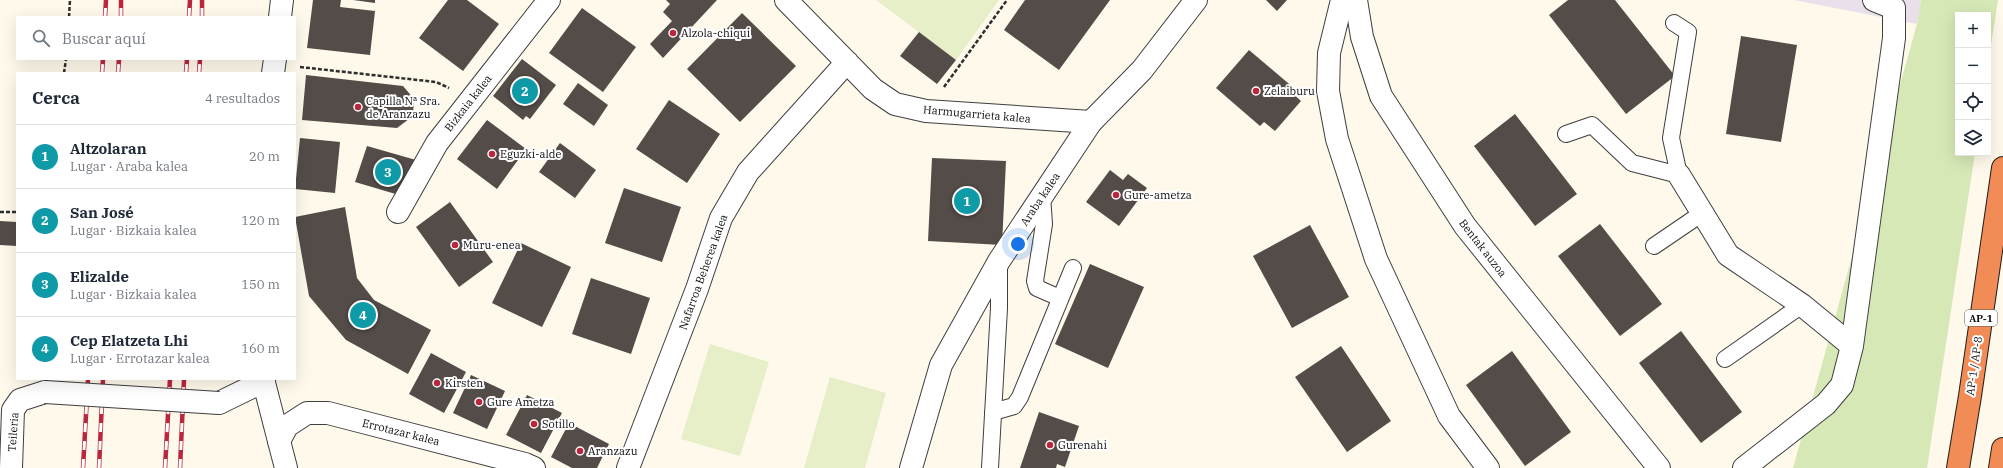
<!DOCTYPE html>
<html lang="es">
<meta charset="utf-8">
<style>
body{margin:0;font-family:"IBM Plex Serif",serif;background:#f6f6f7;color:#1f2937}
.controls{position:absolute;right:12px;top:12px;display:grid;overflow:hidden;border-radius:0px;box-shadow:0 4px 16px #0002}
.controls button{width:36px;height:36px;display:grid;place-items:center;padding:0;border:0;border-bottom:1px solid #e0e1e3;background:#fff;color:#1f2937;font:20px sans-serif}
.you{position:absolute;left:1018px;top:244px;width:14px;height:14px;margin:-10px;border:3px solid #fff;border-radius:50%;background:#1a73e8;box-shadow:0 0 0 6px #1a73e833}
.badge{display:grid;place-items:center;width:26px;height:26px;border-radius:50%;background:#ba263d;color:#fff;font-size:13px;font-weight:700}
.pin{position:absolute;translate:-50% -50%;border:2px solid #fff;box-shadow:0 1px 4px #0006}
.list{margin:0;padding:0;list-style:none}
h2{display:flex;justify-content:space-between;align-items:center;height:52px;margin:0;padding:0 16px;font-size:17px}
h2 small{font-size:13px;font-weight:400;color:#747a83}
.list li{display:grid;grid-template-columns:26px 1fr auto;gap:12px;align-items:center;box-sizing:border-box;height:64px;padding:0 16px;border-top:1px solid #e0e1e3}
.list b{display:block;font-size:15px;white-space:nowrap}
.list p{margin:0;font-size:13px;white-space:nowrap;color:#747a83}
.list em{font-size:13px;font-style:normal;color:#747a83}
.icon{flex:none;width:22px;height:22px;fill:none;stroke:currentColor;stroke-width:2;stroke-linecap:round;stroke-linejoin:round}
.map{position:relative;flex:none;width:2003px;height:468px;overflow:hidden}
.search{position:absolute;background:#fff;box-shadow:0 4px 16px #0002;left:16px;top:16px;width:280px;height:44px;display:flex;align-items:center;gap:10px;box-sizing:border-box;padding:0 14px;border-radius:0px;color:#747a83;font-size:15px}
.panel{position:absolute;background:#fff;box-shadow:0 4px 16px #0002;left:16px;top:72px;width:280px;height:308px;border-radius:0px}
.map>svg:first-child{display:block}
</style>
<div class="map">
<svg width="2003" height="468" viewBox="0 0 2003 468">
<rect width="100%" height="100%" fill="#fff9eb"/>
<!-- industrial -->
<path fill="#e9e0eb" d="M 1794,0 L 1921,0 L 1917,24 Z"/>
<!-- green -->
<path fill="#d5e8b6" d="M 1921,0 L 1998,0 L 1988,64 L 1988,15 L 1958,15 L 1958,153 L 1975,153 L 1927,468 L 1793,468 L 1917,24 Z"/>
<!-- pitch -->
<path fill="#e6efc8" d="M 876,0 L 999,0 L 956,60 Z
M 710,344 L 769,362 L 740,456 L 681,439 Z
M 830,377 L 886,393 L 865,468 L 804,468 Z"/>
<!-- building -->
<path fill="#544c49" d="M 313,0 L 341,0 L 340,7 L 375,11 L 370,55 L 307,48 Z
M 353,0 L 375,0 L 375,3 Z
M 448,0 L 467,0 L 499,24 L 463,71 L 419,38 Z
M 666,0 L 717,0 L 663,58 L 650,44 L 672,21 L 663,12 L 670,4 Z
M 1025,0 L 1110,0 L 1059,70 L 1004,30 Z
M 1266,0 L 1287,0 L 1277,11 Z
M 1568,0 L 1615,0 L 1675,76 L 1626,114 L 1549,15 Z
M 582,8 L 636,47 L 603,92 L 549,53 Z
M 742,13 L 796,66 L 740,122 L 687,69 Z
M 919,32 L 956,60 L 937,84 L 900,56 Z
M 1741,36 L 1797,45 L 1781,142 L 1726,134 Z
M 1249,50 L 1295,89 L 1292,93 L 1301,101 L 1275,131 L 1264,122 L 1260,126 L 1216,88 Z
M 522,59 L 556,85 L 530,119 L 526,116 L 523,120 L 493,96 Z
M 306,75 L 403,86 L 414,99 L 413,116 L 397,128 L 302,120 Z
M 578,83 L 608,105 L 594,126 L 563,104 Z
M 669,100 L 720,134 L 687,183 L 636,149 Z
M 1515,114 L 1577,194 L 1535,226 L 1474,146 Z
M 487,120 L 526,149 L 497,189 L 457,159 Z
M 300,138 L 340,142 L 335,193 L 295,189 Z
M 560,143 L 596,170 L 575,198 L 539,172 Z
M 367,146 L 423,162 L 399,195 L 355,182 Z
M 932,158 L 1006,161 L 1002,245 L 928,241 Z
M 1110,170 L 1123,180 L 1128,174 L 1147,188 L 1119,226 L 1086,202 Z
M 624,188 L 681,207 L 662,262 L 605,243 Z
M 450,202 L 493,262 L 459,287 L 416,227 Z
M 345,207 L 357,278 L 374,300 L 431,330 L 408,374 L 346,340 L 309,296 L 295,217 Z
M 0,221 L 17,222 L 17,246 L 0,245 Z
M 1600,224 L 1662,304 L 1620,336 L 1558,256 Z
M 1310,225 L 1349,297 L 1292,328 L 1253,256 Z
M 521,243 L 571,267 L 542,327 L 492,303 Z
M 1090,264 L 1144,287 L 1108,368 L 1055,344 Z
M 591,278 L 650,298 L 631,354 L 572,334 Z
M 1681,331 L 1742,412 L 1701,443 L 1639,363 Z
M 1341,346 L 1391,421 L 1347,452 L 1295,377 Z
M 1512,351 L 1571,432 L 1525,466 L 1466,385 Z
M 431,353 L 466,372 L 444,413 L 409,394 Z
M 471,375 L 505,391 L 487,429 L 453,413 Z
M 527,395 L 562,413 L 541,453 L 506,435 Z
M 1039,412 L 1079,426 L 1065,467 L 1057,464 L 1056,468 L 1020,468 Z
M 569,423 L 609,444 L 597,468 L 572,468 L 551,457 Z"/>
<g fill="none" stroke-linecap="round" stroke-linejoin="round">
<defs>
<path id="service" d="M 1566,134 L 1592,125 L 1632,163 L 1679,175 L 1671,138 L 1688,32 L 1674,23
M 1042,196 L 1044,224 L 1035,281 L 1037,288 L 1060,298
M 1654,246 L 1701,214
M 1725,359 L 1802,305
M 993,412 L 1014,406 L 1020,397 L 1073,268
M 990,468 L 999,308 L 999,263"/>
<path id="pedestrian" d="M 911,468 L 941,365 L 999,261 L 1091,122"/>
<path id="minor" d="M 786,0 L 873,89 L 895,104 L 926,111 L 1091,122 L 1142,70 L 1196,0
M 1342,0 L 1329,53 L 1328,91 L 1337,139 L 1376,259 L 1449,416 L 1488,468
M 1679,175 L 1728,255 L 1802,305 L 1852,346
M 398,212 L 437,143 L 549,0
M 219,403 L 264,381
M 279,441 L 287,426 L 307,413 L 328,413 L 525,464 L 534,468
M 11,468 L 13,410 L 20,400 L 45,392
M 628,468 L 697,289 L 721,218 L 748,172 L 847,62
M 1744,468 L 1826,404 L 1842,385 L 1852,346 L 1894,38 L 1894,8 L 1874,0"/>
<path id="tertiary" d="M 1356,0 L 1362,37 L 1381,96 L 1465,226 L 1659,468
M 280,17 L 282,0
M 273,73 L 275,59
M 263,379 L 286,468"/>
<path id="motorway" d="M 1958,468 L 1970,396 L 2003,168
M 2000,468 L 2003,449"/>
</defs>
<!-- service casing -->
<use href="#service" stroke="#3f3f3f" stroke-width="18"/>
<!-- pedestrian casing -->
<use href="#pedestrian" stroke="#3f3f3f" stroke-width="24"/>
<!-- minor casing -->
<use href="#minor" stroke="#3f3f3f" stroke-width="24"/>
<!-- tertiary casing -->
<use href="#tertiary" stroke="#3f3f3f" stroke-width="24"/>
<!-- motorway casing -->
<use href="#motorway" stroke="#1d1d1d" stroke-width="24"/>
<!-- path -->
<path stroke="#2e2e2e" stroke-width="2.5" stroke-dasharray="4 2" stroke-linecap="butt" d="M 69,17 L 70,0
M 300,67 L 436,82 L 449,88
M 64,73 L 66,59
M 944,87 L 1007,0
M 0,212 L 17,212"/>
<!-- service -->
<use href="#service" stroke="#fff" stroke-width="16"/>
<!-- pedestrian -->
<use href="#pedestrian" stroke="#fff" stroke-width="22"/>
<!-- minor -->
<use href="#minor" stroke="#fff" stroke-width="22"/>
<!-- tertiary -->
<use href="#tertiary" stroke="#fff" stroke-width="22"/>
<!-- motorway -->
<use href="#motorway" stroke="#f28c56" stroke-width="22"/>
<defs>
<path id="rail" d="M 105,17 L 106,0
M 121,17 L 121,0
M 189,17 L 190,0
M 202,17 L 202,0
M 102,73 L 103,59
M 118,73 L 119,59
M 186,73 L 187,59
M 199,73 L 200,59
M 83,468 L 88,379
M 99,468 L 103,379
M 165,468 L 170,379
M 180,468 L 184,379"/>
</defs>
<!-- rail casing -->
<use href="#rail" stroke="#ba263d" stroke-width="4.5"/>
<!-- rail -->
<use href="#rail" stroke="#fff" stroke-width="3" stroke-dasharray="9" stroke-linecap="butt"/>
<defs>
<path id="minor-bridge" d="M 45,392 L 219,403"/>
</defs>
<!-- minor-bridge casing -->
<use href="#minor-bridge" stroke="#3f3f3f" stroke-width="24" stroke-linecap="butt"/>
<!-- minor-bridge -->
<use href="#minor-bridge" stroke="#fff" stroke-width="22"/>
</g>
<!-- markers -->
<g fill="#ba263d" stroke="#fff" stroke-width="1.5">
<circle cx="673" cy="33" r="4"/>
<circle cx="1256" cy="91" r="4"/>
<circle cx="358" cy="107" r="4"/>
<circle cx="492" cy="154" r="4"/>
<circle cx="1116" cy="195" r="4"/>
<circle cx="455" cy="245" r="4"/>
<circle cx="437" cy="383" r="4"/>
<circle cx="479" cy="402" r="4"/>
<circle cx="534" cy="424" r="4"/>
<circle cx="1050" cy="445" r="4"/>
<circle cx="580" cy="451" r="4"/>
</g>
<g text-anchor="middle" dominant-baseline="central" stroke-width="4" stroke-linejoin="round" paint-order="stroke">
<!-- shield labels -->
<rect fill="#fff" stroke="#555" stroke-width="1" x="1965" y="310" width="32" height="16" rx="3"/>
<g font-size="10" font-weight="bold" fill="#0c0c0c">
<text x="1981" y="318">AP-1</text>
</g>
<!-- poi labels -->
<g font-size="11" fill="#0c0c0c" stroke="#fff" text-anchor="start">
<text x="681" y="33">Alzola-chiqui</text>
<text x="1264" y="91">Zelaiburu</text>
<text x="366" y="101">Capilla Nª Sra.<tspan x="366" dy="13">de Aranzazu</tspan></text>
<text x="500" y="154">Eguzki-alde</text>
<text x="1124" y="195">Gure-ametza</text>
<text x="463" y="245">Muru-enea</text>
<text x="445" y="383">Kirsten</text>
<text x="487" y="402">Gure Ametza</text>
<text x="542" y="424">Sotillo</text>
<text x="1058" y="445">Gurenahi</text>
<text x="588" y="451">Aranzazu</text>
</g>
<!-- street labels -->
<g font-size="11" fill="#0c0c0c" stroke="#fff">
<text transform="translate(468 103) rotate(-52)">Bizkaia kalea</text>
<text transform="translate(977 114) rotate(5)">Harmugarrieta kalea</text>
<text transform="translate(1040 199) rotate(-56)">Araba kalea</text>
<text transform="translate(1483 248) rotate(52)">Bentak auzoa</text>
<text transform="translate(703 272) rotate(-70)">Nafarroa Beherea kalea</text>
<text transform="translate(1974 366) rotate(-82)">AP-1 / AP-8</text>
<text transform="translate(13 432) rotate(-86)">Teileria</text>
<text transform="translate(401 432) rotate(14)">Errotazar kalea</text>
</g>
</g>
</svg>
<div class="controls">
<button>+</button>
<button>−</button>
<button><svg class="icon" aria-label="locate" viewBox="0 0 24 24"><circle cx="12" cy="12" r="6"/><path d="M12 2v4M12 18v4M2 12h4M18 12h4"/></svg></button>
<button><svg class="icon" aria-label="layers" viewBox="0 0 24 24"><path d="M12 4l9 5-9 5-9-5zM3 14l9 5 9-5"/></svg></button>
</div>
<div class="you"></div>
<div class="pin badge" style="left:967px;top:201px;background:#0f9aa8">1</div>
<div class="pin badge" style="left:525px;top:91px;background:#0f9aa8">2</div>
<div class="pin badge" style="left:388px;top:172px;background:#0f9aa8">3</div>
<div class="pin badge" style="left:363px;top:315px;background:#0f9aa8">4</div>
<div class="search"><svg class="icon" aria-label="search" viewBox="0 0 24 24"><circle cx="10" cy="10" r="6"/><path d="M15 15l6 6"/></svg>Buscar aquí</div>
<section class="panel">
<h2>Cerca<small>4 resultados</small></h2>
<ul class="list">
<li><span class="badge" style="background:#0f9aa8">1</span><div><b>Altzolaran</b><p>Lugar · Araba kalea</p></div><em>20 m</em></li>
<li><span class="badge" style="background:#0f9aa8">2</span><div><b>San José</b><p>Lugar · Bizkaia kalea</p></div><em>120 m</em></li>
<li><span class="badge" style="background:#0f9aa8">3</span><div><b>Elizalde</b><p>Lugar · Bizkaia kalea</p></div><em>150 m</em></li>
<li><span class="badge" style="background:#0f9aa8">4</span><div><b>Cep Elatzeta Lhi</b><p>Lugar · Errotazar kalea</p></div><em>160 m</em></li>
</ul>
</section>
</div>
